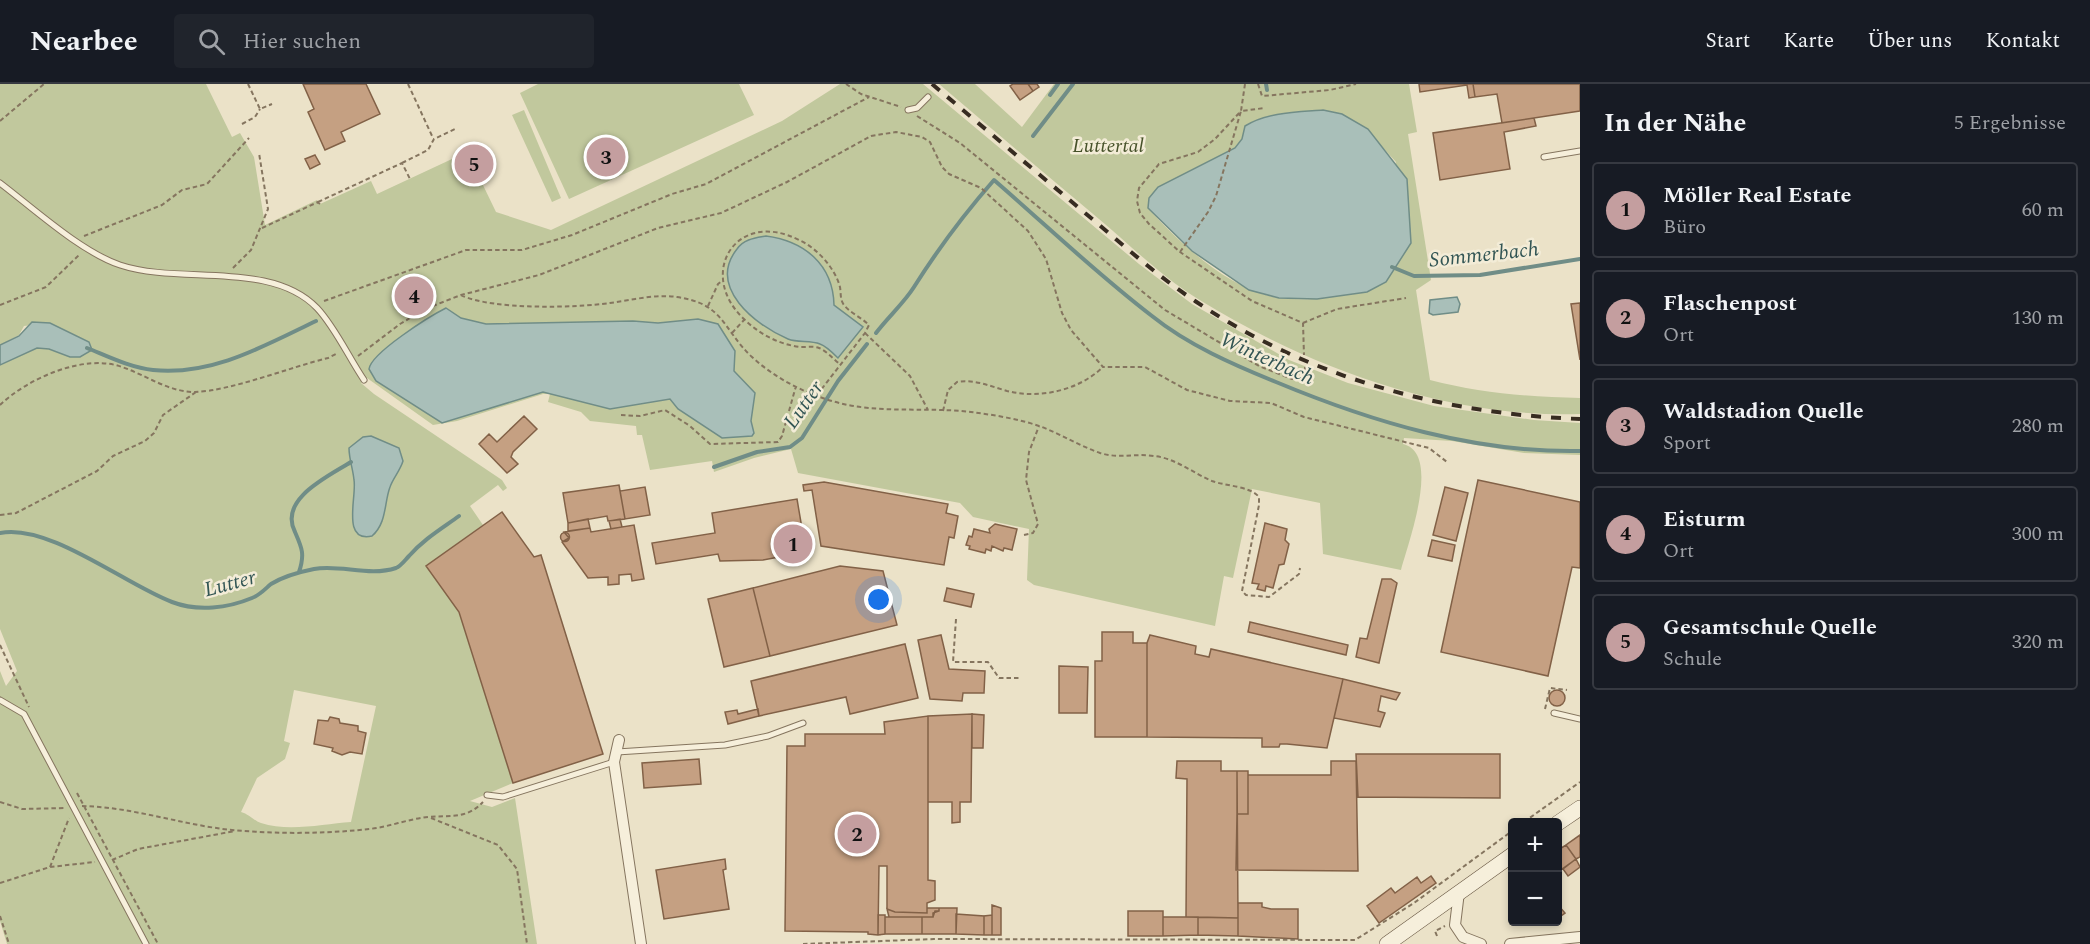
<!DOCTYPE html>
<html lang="de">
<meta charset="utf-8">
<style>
body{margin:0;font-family:Spectral,serif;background:#20242c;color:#f1f3f6}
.controls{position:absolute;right:18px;bottom:18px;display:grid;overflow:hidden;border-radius:6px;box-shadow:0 3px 9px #0003}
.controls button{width:54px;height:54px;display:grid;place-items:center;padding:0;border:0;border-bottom:2px solid #363941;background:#171b24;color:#f1f3f6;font:30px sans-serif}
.you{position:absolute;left:879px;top:516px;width:21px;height:21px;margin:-15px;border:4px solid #fff;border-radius:50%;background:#1a73e8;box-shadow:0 0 0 9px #1a73e833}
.badge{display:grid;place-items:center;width:39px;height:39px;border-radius:50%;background:#c49e9f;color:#111;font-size:20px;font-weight:700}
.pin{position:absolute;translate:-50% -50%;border:3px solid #fff;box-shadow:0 2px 6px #0006}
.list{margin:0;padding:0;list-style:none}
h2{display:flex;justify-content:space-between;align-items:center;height:78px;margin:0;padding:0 24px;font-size:26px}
h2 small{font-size:20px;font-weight:400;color:#9ea1a6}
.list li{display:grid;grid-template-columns:39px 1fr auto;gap:18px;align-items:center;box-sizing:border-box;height:96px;margin:0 12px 12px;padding:0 12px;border:2px solid #363941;border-radius:6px}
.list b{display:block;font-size:22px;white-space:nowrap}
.list p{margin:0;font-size:20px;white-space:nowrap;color:#9ea1a6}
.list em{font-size:20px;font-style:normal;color:#9ea1a6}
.icon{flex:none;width:33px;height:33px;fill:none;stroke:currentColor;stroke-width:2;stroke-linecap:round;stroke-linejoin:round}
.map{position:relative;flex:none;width:1580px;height:860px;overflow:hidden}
header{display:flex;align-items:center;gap:36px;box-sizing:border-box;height:84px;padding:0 30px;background:#171b24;border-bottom:2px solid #363941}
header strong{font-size:28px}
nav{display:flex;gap:33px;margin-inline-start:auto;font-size:21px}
.search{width:420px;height:54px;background:#20242c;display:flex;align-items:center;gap:15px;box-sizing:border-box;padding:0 21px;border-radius:6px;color:#9ea1a6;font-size:22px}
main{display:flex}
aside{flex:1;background:#171b24}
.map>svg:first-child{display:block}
</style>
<header>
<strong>Nearbee</strong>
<div class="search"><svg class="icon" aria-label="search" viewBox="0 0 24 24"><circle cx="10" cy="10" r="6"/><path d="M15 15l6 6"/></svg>Hier suchen</div>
<nav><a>Start</a><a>Karte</a><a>Über uns</a><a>Kontakt</a></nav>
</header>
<main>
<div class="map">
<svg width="1580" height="860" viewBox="0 0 1580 860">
<rect width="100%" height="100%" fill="#ebe2c8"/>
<!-- green -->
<path fill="#c1c89d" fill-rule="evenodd" d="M 0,0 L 206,0 L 232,53 L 240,49 L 254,73 L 265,141 L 317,116 L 320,120 L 371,97 L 377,110 L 467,68 L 496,128 L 551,146 L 782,37 L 840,0 L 923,0 L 1139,180 L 1192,220 L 1289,276 L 1348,299 L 1434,322 L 1534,336 L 1580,339 L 1580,371 L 1524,369 L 1452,357 L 1404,354 L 1403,360 C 1442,369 1408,459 1401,486 L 1323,470 L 1320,419 L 1252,405 L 1233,494 L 1224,492 L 1215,542 L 1034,501 L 1027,496 L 1029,445 L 973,433 L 960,419 L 798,389 L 791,365 L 754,374 L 714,388 L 712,377 L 650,386 L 642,351 L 637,351 L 636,342 L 590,337 L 581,328 L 548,318 L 550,310 L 543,310 L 457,337 L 433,341 L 367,294 L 361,299 L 374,310 L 502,396 L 507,404 L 503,407 L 498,401 L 470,422 L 483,441 L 426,482 L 459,528 L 513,699 L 470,717 L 492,723 L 515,714 L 537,860 L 7,860 L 0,837 L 0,587 L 6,602 L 17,587 L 0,545 L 0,281 L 37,264 L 49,265 L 70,273 L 80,273 L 92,265 L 89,258 L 50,239 L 24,242 L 19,251 L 0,261 ZM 294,606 L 376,622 L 351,738 C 324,740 288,748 261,739 C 254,737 249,730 241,728 L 257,694 L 285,675 L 290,659 L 284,657 Z
M 538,0 L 739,0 L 754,31 L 569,115 L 520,9 Z
M 939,0 L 975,0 L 1022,43 L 1054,0 L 1409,0 L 1417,48 L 1408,50 L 1431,196 L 1416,206 L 1430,296 C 1480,309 1529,313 1580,314 L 1580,330 C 1446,334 1310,284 1198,215 C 1162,193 1131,162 1099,135 C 1045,90 992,45 939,0 ZM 1323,26 L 1385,66 L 1396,78 L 1367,208 C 1338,212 1309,218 1279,214 C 1231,207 1179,159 1148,124 L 1158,103 L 1235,64 L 1242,55 L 1245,42 C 1267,28 1298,28 1323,26 Z
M 524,26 L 561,114 L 552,118 L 512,31 Z"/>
<!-- water -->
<path fill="#a9bfb9" stroke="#708d87" stroke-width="1.5" d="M 1323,26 L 1342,30 L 1368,45 L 1407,95 L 1411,159 L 1386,198 L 1367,208 L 1317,215 L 1279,214 L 1249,206 L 1192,167 L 1148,124 L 1149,114 L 1158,103 L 1235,64 L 1242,55 L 1245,42 C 1267,28 1298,28 1323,26 Z
M 766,152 C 804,157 833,180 834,221 L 863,243 L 838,274 C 833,269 826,262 820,260 C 810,256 798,259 788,255 C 755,241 707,203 737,165 C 744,155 755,154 766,152 Z
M 1457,213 L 1460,220 L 1458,228 L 1433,231 L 1429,229 L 1430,216 Z
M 446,224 L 461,234 L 486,240 L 633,237 L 658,239 L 698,235 L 718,240 L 735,267 L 734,287 L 755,309 L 751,337 L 754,349 L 752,352 L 722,354 L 678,325 L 670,315 L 610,325 L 543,308 L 442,339 L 376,297 L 369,285 C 371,269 430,232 446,224 Z
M 32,238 L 50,239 L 89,258 L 92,266 L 80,273 L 70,273 L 49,265 L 37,264 L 0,281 L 0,261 L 19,252 Z
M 371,352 L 399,364 L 403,377 C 400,387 393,394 390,403 C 384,419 387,439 372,452 C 341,459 357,412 354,396 C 353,385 349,375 349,364 L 363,353 Z"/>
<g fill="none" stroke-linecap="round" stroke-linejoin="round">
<!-- stream -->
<path stroke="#708d87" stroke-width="4" d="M 1266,0 L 1267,6
M 1050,11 L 1058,0
M 1033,52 L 1073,0
M 1392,183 L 1414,192 L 1480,191 L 1580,175
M 876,249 C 888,233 904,219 914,203 C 938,165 965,129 994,96 C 1046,141 1097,190 1152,232 C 1188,261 1234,281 1276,298 C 1372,338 1475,369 1580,367
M 87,264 C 107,272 131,284 153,286 C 212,292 264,262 316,237
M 714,383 L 757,368 L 790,363 L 802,354 L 838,297 L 867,260
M 0,449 C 49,439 126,501 172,518 C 198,528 228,524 252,514 C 260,511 265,505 271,500 C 284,492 299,488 314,485 C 340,480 369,493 396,484 C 401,482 405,476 409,472 C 424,455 441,445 459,432
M 299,488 C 305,470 302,464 295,448 C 278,415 329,392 351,378"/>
</g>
<!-- building -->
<path fill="#c5a082" stroke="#826147" stroke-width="1.5" d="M 303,0 L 366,0 L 380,30 L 341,48 L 345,57 L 325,66 L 308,28 L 314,25 Z
M 1013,0 L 1028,0 L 1033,7 L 1020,16 L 1010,2 Z
M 1028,0 L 1037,0 L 1039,3 L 1033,7 Z
M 1419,0 L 1473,0 L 1475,13 L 1469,14 L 1467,1 L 1420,8 Z
M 1473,0 L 1580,0 L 1580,27 L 1502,39 L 1497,10 L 1475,13 Z
M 1534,34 L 1536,42 L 1504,48 L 1510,85 L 1440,96 L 1433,49 Z
M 315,71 L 320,80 L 310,85 L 305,75 Z
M408 212a6 6 0 1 1 12 0a6 6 0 1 1-12 0Z
M 1580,219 L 1580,276 L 1571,220 Z
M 524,332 L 537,345 L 513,368 L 511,373 L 518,380 L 507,389 L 479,360 L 489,350 L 497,358 Z
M 1478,396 L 1580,418 L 1580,484 L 1572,483 L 1548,592 L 1441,568 Z
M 824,398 L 948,420 L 946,429 L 958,432 L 954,454 L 949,453 L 944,481 L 821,462 L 812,406 L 804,407 L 803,401 Z
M 619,401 L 625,435 L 608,437 L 607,432 L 568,439 L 563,409 Z
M 645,403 L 650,431 L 625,435 L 620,407 Z
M 1445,403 L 1468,409 L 1456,457 L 1433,451 Z
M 797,415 L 806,468 L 763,476 L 720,477 L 718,470 L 656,480 L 652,459 L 715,449 L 712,429 Z
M 502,428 L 534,473 L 541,471 L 603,670 L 513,699 L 459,528 L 426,482 Z
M 588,435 L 590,444 L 568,447 L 568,439 Z
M 620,435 L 622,443 L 611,445 L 609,437 Z
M 1265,439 L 1287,445 L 1285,456 L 1289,460 L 1284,480 L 1279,481 L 1273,504 L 1266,502 L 1265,507 L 1257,505 L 1259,500 L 1252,499 Z
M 995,440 L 1017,445 L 1012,466 L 1004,464 L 1003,467 L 992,462 L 991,467 L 986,465 L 985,469 L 969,465 L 970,462 L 966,461 L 969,452 L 972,453 L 974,445 L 990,449 L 989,445 Z
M 634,441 L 644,495 L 632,497 L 631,490 L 619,491 L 619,500 L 608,501 L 608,493 L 588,494 L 562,458 L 569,454 L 564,448 L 590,444 L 591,448 Z
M560.5 453a4.5 4.5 0 1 1 9 0a4.5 4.5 0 1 1-9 0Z
M 1432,456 L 1455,461 L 1452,477 L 1428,472 Z
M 840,482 L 883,487 L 897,541 L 770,572 L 753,504 Z
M 1382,495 L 1391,495 L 1397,499 L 1379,579 L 1356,573 L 1360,554 L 1367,555 Z
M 753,504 L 770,572 L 724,583 L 708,515 Z
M 947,504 L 974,510 L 971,523 L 944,517 Z
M 1250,538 L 1348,561 L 1346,571 L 1248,548 Z
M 1102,548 L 1133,548 L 1133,559 L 1147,559 L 1147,653 L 1095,653 L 1095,577 L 1102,577 Z
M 941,551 L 949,585 L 985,587 L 984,609 L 963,609 L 962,617 L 930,615 L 918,556 Z
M 1150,551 L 1196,562 L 1195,570 L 1209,573 L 1211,565 L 1343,595 L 1327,664 L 1287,660 L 1280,660 L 1279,663 L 1262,663 L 1262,654 L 1147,653 L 1147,559 Z
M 905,560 L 918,614 L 850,630 L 846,613 L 759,632 L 751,597 Z
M 1059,582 L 1088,583 L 1087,629 L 1059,629 Z
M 1343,595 L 1400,609 L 1396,616 L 1381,612 L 1378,627 L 1385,629 L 1380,643 L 1334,634 Z
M1549 614a8 8 0 1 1 16 0a8 8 0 1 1-16 0Z
M 758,625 L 759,632 L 728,640 L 725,628 L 737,626 L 738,630 Z
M 972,630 L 984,631 L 983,664 L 972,664 Z
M 972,630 L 971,718 L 960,718 L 960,738 L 952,739 L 952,718 L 928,718 L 928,632 Z
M 928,632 L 928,796 L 935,797 L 935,816 L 927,819 L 927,829 L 895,828 L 887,825 L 887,782 L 879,782 L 878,851 L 868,850 L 868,848 L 785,847 L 787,662 L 805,662 L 805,650 L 885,650 L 884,638 Z
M 330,633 L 339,635 L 340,639 L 358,642 L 358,647 L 366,649 L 362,670 L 350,668 L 342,671 L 332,667 L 333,664 L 314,660 L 318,636 L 328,637 Z
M 1356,670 L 1500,670 L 1500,714 L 1358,713 Z
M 699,675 L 701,700 L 644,704 L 642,679 Z
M 1177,677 L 1221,677 L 1221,687 L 1237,687 L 1238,834 L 1186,833 L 1187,695 L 1176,694 Z
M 1331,677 L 1356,677 L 1358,787 L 1236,786 L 1237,730 L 1248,730 L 1248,691 L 1331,691 Z
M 1237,687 L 1248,687 L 1248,730 L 1237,730 Z
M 1580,751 L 1580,773 L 1576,775 L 1566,761 Z
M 1566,761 L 1576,775 L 1562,785 L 1558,779 L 1558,766 Z
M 725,775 L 726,785 L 723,786 L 729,825 L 664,835 L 656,786 Z
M 1576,775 L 1580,783 L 1568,792 L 1563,785 Z
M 1431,792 L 1436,799 L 1379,839 L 1367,822 L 1391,804 L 1395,809 L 1417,793 L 1421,799 Z
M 1238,819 L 1262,819 L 1262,823 L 1271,825 L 1298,825 L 1298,855 L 1238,852 Z
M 992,821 L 1001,824 L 1001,851 L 992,851 Z
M 1558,821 L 1565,829 L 1558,834 Z
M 927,824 L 939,824 L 939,827 L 935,827 L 933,833 L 889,833 L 887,825 L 895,828 L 927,829 Z
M 939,824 L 957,824 L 956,850 L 922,850 L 922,833 L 933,833 L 933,829 L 939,827 Z
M 1128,827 L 1163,827 L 1163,852 L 1128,852 Z
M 956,830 L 984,832 L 984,851 L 956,850 Z
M 878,831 L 885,831 L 885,850 L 878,851 Z
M 992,831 L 992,851 L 984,851 L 984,832 Z
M 885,833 L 922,833 L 922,850 L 885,850 Z
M 1163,833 L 1198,833 L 1198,851 L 1163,852 Z
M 1198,833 L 1238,834 L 1238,852 L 1198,851 Z"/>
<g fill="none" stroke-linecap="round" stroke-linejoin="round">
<defs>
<path id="service" d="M 908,26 L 917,24 L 928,13
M 1544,73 L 1580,67
M 0,99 C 33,124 81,168 120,181 C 180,201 271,176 317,224 C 335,243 349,274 364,296
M 0,616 L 24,630 L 146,860
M 1554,629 L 1580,635
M 617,668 L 725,661 L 768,652 L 803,639
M 487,711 L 503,713 L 614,678"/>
<path id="minor" d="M 619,656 L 614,678 L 641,860
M 1459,808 L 1455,841 L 1463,853 L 1481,860
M 1510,860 L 1580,853"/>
<path id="secondary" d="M 1558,739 L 1580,724
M 1387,860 L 1512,771"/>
</defs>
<!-- service casing -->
<use href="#service" stroke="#85755f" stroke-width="7"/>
<!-- minor casing -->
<use href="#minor" stroke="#85755f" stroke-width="12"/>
<!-- secondary casing -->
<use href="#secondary" stroke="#675642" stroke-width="16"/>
<!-- path -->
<path stroke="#85755f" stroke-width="2" stroke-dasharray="4.5 3" stroke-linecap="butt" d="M 248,0 L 260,25 L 272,20
M 408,0 L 433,54
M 846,0 L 861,10 L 901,23
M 1245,0 L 1241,27 L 1215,55 L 1198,68 L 1159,80 L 1139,104 L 1137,117 L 1140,129 L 1149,140 L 1180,168 L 1252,217 L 1303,239 L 1304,271
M 1258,0 L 1262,12 L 1330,6 L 1356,0
M 917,32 L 960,59 L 1165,226 L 1259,282 L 1292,295 L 1306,293
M 0,37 L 44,0
M 242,40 L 255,33 L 260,25
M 402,79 L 428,66 L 434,55 L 457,44
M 318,118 L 402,79 L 410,95
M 262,144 L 318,118 L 320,120
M 84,152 L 162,121 L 182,106 L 207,100 L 249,54
M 1180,168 L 1208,128 L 1216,112 L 1241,27 L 1265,24
M 233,184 L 251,166 L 268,125 L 259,69
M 461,211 C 491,226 576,224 610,219 C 632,216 655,210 677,213 C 725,220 722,245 752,273 C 778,297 814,314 848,321 C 889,329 930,323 971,328 C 994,331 1020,335 1042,343 C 1062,351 1080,362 1100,369 C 1119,375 1135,369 1154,372 C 1175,374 1193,389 1212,397 C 1225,402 1250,402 1259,413 L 1259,421 L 1242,507 L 1246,511 L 1269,513 L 1299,490 L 1300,484
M 324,217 L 466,166 L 522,166 L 572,151 L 672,110 L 706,100 L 869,13
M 0,221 L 46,203 L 79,171
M 708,222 L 718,200 L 723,196
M 1303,239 L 1337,225 L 1406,214
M 732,249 L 744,236
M 865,249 L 910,292 L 928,326
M 358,272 L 400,240 L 425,225 L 461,211 L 539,191 L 658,144 L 721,129 L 787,98 L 871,52 L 896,48 L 922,53 L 930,58 L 942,83 L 949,90 L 981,104 L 1028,147 L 1046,175 L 1062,229 L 1071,246 L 1103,283 L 1145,283 L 1187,306 L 1230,317 L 1271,319 L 1304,333 L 1429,364 L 1447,378
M 1305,283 L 1306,297
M 817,311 L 865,249 L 869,241 C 861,233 850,229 844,221 C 840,216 841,209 840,203 C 835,184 817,164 799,156 C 736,124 696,190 744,235 C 759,250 780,261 801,263 C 807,263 814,262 819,264 C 827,267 834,276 841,281
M 0,321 C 27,295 84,269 122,283 C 146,291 168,308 195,308 C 230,307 291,283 328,274 L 338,269
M 943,327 L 948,306 L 957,298 C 974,295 990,302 1007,307 C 1039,315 1078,307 1103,283
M 621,331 L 640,332 L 665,326 L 690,342 L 710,360 L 778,358 L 782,352 L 796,302
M 0,431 L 16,429 L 97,387 L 113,372 L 145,357 L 154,349 L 163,331 L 196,308
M 1024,451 L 1033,449 L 1038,440 L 1026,396 L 1029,368 L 1039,342
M 956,535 L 953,578 L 988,578 L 999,594 L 1019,594
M 0,561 L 29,623
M 1545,625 L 1550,604 L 1567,606
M 77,709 L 158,860
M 0,718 L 22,725 L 65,724
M 82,722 C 133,723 182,741 232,746 C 276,750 325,750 369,745 C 389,743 408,735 428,733 C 448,731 466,736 483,718
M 431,734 L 498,761 L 517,785 L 527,860
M 1524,738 L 1580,698
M 112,776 L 138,765 L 235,747
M 50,783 L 95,778
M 0,799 L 50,783 L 69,734
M 0,832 L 9,860
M 1437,852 L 1435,847 L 1445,842
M 803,860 L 934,855 L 1355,856 L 1414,819 L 1512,747"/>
<!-- service -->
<use href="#service" stroke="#f6efdb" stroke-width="5"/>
<!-- minor -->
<use href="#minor" stroke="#f6efdb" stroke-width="10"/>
<!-- secondary -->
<use href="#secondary" stroke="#f6efdb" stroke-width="15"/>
<!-- rail -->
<path stroke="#372c21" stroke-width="4" stroke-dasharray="10 10" stroke-linecap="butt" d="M 932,0 C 983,43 1034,86 1085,129 C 1121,159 1156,191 1195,217 C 1309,294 1443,330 1580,335"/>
</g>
<g text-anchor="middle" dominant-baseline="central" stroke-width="5" stroke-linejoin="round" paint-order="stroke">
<!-- park labels -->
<g font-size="20" font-style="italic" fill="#465129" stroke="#f3ecd7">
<text x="1108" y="62">Luttertal</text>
</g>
<!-- water labels -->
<g font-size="21" font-style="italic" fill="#325554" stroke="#f3ecd7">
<text transform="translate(1484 171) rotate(-6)">Sommerbach</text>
<text transform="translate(1267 275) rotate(24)">Winterbach</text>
<text transform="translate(804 321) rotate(-55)">Lutter</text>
<text transform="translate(230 500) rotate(-15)">Lutter</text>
</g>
</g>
</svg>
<div class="controls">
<button>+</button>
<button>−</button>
</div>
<div class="you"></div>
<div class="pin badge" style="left:793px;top:460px">1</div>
<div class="pin badge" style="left:857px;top:750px">2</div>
<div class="pin badge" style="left:606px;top:73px">3</div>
<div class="pin badge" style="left:414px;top:212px">4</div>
<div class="pin badge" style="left:474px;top:80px">5</div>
</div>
<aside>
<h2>In der Nähe<small>5 Ergebnisse</small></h2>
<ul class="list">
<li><span class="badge">1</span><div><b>Möller Real Estate</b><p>Büro</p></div><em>60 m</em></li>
<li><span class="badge">2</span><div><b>Flaschenpost</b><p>Ort</p></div><em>130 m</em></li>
<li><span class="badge">3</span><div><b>Waldstadion Quelle</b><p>Sport</p></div><em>280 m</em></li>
<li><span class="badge">4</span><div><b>Eisturm</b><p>Ort</p></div><em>300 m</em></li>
<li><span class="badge">5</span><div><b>Gesamtschule Quelle</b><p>Schule</p></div><em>320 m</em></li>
</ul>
</aside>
</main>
